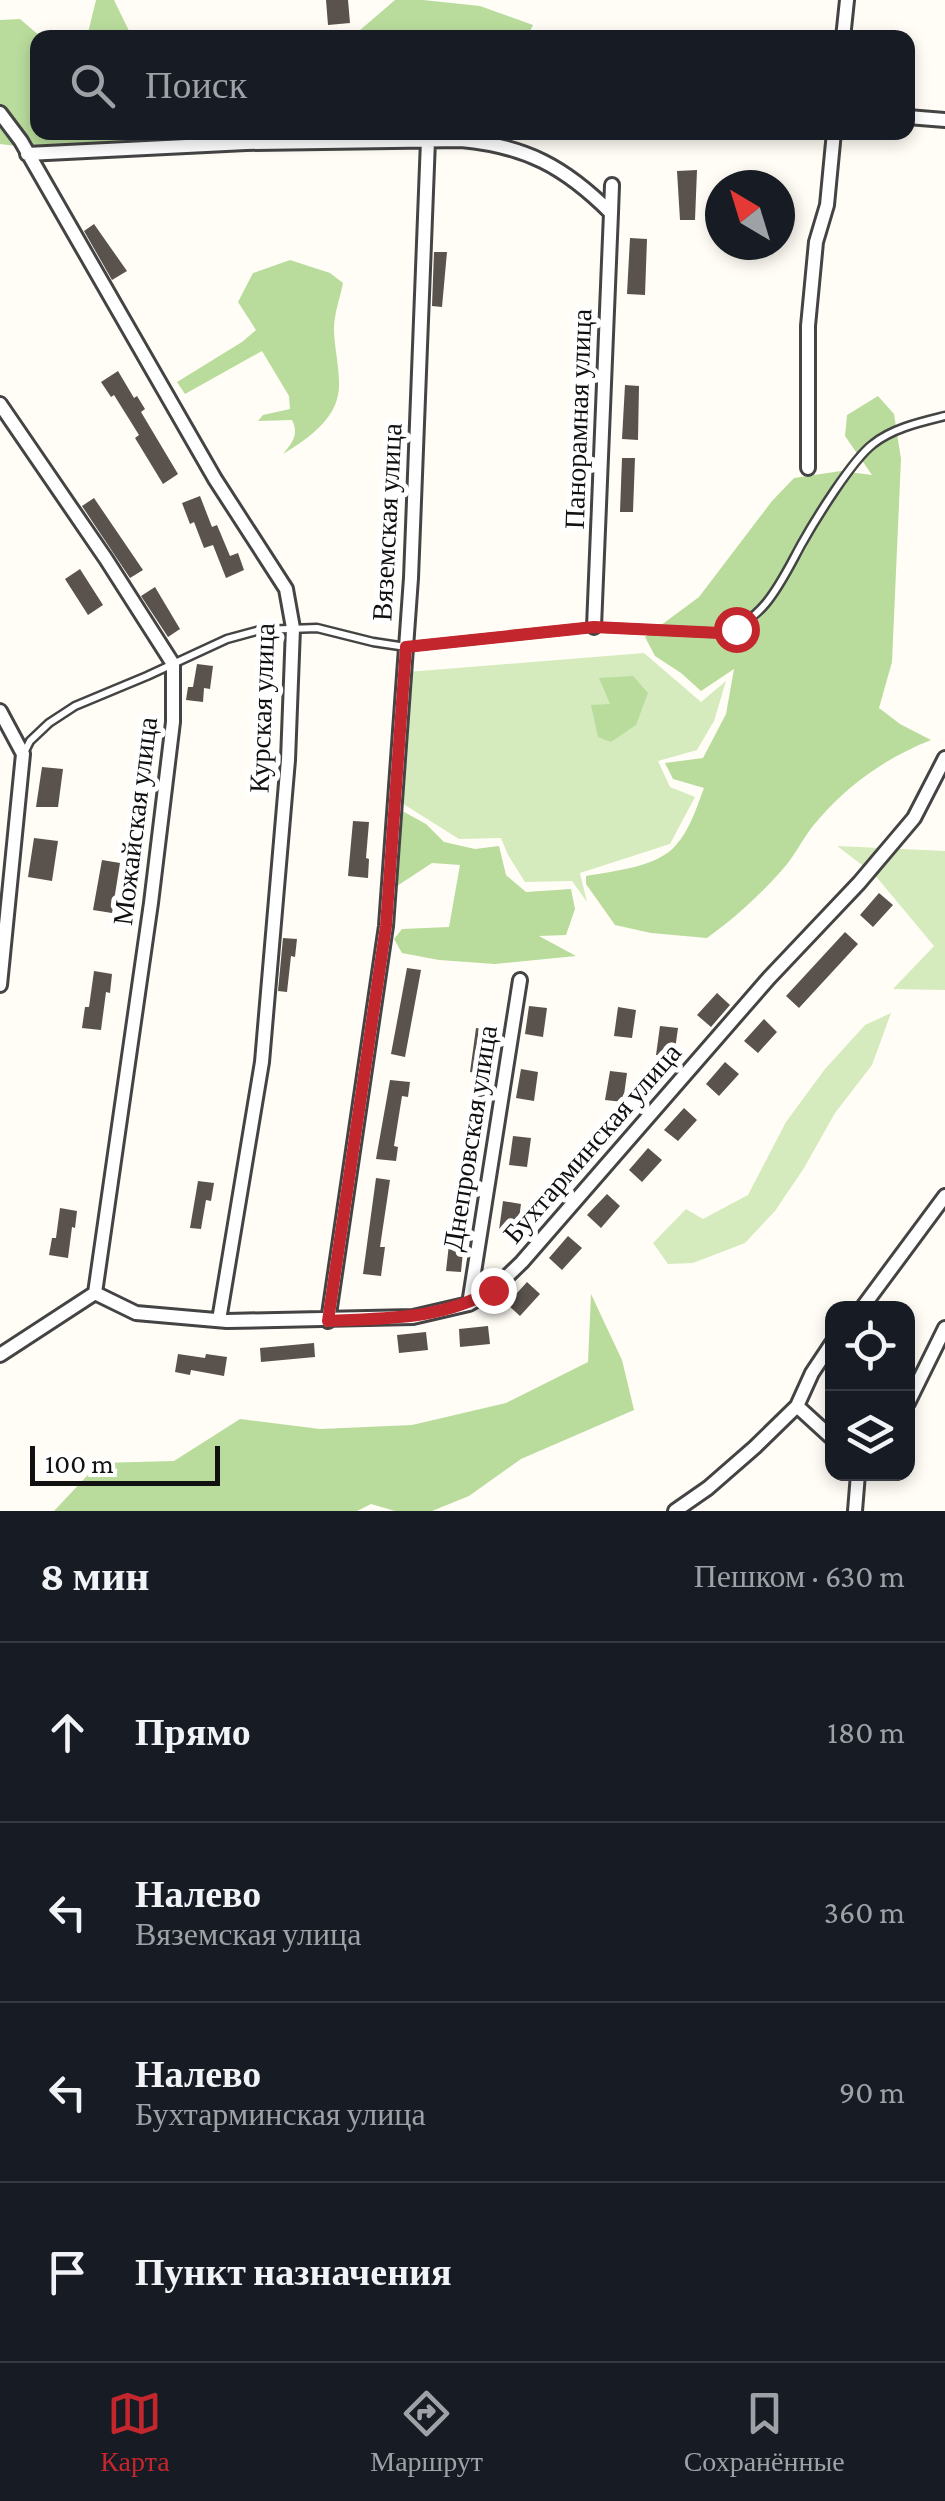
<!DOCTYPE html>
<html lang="ru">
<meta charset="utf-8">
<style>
body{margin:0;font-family:"Crimson Pro",serif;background:#20242c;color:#f1f3f6}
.controls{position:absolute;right:30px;bottom:30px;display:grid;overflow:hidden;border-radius:20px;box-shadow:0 5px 15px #0003}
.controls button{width:90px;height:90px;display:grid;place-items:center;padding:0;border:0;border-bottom:2px solid #363941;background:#171b24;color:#f1f3f6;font:50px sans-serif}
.compass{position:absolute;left:705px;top:170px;width:90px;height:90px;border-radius:50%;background:#171b24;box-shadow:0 5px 15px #0003;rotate:322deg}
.scale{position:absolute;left:30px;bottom:25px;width:190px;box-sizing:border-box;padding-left:10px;border:5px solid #111;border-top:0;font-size:28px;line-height:35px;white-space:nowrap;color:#111;-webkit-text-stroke:8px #fff;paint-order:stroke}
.stop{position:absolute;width:30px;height:30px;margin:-22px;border:8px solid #c4262e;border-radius:50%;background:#fff}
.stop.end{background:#c4262e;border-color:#fff;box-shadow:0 2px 10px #0008}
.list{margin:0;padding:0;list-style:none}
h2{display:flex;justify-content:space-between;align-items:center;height:130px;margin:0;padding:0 40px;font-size:42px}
h2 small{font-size:32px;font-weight:400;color:#9ea1a6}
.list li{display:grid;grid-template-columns:65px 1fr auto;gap:30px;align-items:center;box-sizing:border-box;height:180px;padding:0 40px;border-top:2px solid #363941}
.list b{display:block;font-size:38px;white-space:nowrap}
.list p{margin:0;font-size:32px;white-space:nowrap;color:#9ea1a6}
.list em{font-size:32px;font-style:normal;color:#9ea1a6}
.icon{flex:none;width:55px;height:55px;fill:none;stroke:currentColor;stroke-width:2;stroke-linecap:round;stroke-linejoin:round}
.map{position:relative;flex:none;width:945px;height:1511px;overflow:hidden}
.search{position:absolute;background:#171b24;box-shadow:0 5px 15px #0003;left:30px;right:30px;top:30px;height:110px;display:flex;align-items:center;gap:25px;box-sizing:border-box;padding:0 35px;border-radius:20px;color:#9ea1a6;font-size:38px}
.sheet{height:850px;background:#171b24}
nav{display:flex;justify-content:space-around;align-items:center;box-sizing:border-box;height:140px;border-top:2px solid #363941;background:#171b24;font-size:28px;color:#9ea1a6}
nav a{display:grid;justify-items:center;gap:5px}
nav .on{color:#c4262e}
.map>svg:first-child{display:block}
</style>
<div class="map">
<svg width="945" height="1511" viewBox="0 0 945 1511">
<rect width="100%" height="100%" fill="#fffdf5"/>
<!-- green -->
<path fill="#d5ebbd" d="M 644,653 L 701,702 L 726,681 L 714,721 L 697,750 L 658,761 L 670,787 L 695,797 L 670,844 L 580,873 L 587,902 L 572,881 L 525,882 L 508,855 L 501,838 L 459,839 L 397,800 L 394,784 L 395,673 Z
M 837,846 L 945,851 L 945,990 L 893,989 L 934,946 L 874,874 Z
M 891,1013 L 872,1065 L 835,1113 L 804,1168 L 775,1211 L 745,1243 L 693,1263 L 668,1264 L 653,1243 L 686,1209 L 703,1219 L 748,1195 L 786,1122 L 825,1069 L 865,1025 Z"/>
<!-- forest -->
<path fill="#b9dc9c" d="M 96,0 L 114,0 L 132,37 L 72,37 L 88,33 Z
M 395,0 L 423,0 L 480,6 L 533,25 L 527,37 L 352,37 Z
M 20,19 L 41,37 L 38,38 L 38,132 L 475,133 L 158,137 L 48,150 L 0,144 L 0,20 Z
M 290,260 L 330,273 L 343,283 C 340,298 334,314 334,329 C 334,350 343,380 337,399 C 331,423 303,442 283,454 C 293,442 299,434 292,420 L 258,421 L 263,415 L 290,409 L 289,396 L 262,351 L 185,394 L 177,382 L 242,342 L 256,330 L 238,302 L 253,273 Z
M 878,396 L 894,414 L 901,459 L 892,662 L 879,708 L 900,724 L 931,740 C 886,758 850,783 818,820 C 804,835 796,855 782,870 C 759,896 735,918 707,938 L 651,933 L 615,925 L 586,884 L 586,876 C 613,871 658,867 676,845 C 690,830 697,806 704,788 L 673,779 L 665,763 L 703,758 L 726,714 L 734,669 L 701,691 L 681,673 L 655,656 L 645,637 L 699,597 L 772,501 L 794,478 L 841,471 L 872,475 L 845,436 L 847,415 Z
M 633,676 L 648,693 L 636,725 L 611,742 L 598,737 L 591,705 L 610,704 L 599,678 Z
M 395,807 L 426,824 L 444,842 L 475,849 L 499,846 L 506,875 L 526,892 L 571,889 L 575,909 L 566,935 L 539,936 L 576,956 L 495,964 L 439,960 L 402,953 L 394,939 L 402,929 L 449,927 L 460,865 L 432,863 L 388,892 Z
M 591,1294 L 622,1360 L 634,1410 L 521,1459 L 469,1496 L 432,1511 L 395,1511 L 371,1504 L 357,1511 L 54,1511 L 99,1463 L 174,1461 L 240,1419 L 320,1429 L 412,1425 L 506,1403 L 588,1362 Z"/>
<!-- building -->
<path fill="#5a524d" d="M 326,0 L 348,0 L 350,23 L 328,25 Z
M 697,170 L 695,220 L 680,220 L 677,171 Z
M 94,224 L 127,271 L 112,280 L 84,231 Z
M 630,238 L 647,239 L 645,295 L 627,294 Z
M 434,252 L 447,252 L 442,307 L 432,306 Z
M 118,371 L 134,398 L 137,396 L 145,409 L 141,412 L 178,474 L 163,484 L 135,438 L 139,435 L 114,395 L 111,397 L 101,382 Z
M 625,385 L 639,386 L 638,440 L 622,439 Z
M 570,439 L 588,440 L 584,528 L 569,527 Z
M 622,458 L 635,458 L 633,512 L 620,512 Z
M 200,496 L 212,527 L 217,525 L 230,556 L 238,553 L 244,570 L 226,578 L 213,545 L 204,548 L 194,522 L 190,524 L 182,503 Z
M 94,498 L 143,570 L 130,578 L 82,506 Z
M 80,569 L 103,605 L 88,615 L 65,579 Z
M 155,587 L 180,629 L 168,637 L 141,596 Z
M 197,664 L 213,666 L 210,689 L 204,688 L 203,702 L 186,700 L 188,687 L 193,687 Z
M 42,767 L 63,769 L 58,807 L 36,807 Z
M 353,821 L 369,822 L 366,858 L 369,859 L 368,878 L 348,876 Z
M 34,838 L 58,841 L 52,881 L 28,877 Z
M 102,860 L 120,863 L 112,913 L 93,910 Z
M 879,893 L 893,905 L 873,927 L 860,915 Z
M 845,932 L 858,944 L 799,1008 L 786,996 Z
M 283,938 L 297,939 L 295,957 L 291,956 L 287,992 L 278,991 Z
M 407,968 L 421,970 L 405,1057 L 391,1054 Z
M 94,971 L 112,974 L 110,993 L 106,992 L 101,1030 L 82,1028 L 85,1007 L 89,1007 Z
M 717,993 L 730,1005 L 711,1027 L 697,1015 Z
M 529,1006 L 547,1008 L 543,1037 L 525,1034 Z
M 618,1007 L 636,1010 L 632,1038 L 614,1036 Z
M 764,1019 L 777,1032 L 758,1053 L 744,1041 Z
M 660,1026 L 678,1028 L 674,1057 L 656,1055 Z
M 476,1028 L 496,1031 L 486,1107 L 466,1220 L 461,1272 L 446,1271 L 453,1208 L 477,1073 L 470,1072 Z
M 725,1062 L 739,1074 L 719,1096 L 706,1084 Z
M 521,1069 L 538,1072 L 534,1101 L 516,1098 Z
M 610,1071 L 627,1073 L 623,1102 L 605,1100 Z
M 390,1080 L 410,1082 L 408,1097 L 402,1096 L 394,1146 L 398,1147 L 396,1161 L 376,1159 Z
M 684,1108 L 697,1120 L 678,1141 L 664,1130 Z
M 595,1131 L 608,1144 L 589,1165 L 575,1153 Z
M 513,1136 L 531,1138 L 527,1167 L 509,1165 Z
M 648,1148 L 662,1160 L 642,1182 L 629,1170 Z
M 376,1178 L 390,1180 L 380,1247 L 385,1247 L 381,1276 L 363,1274 Z
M 198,1181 L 214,1183 L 211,1201 L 206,1200 L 201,1229 L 190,1228 Z
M 607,1194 L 620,1206 L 601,1228 L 587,1215 Z
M 503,1201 L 521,1204 L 517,1233 L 499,1230 Z
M 60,1208 L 77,1211 L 75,1228 L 72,1227 L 68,1258 L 49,1255 L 52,1238 L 56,1238 Z
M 568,1236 L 582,1248 L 562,1270 L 549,1258 Z
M 527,1282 L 540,1294 L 520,1316 L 507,1304 Z
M 488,1326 L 490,1344 L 460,1347 L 459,1329 Z
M 426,1332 L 428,1350 L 399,1353 L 397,1335 Z
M 314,1343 L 315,1357 L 261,1362 L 260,1348 Z
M 178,1354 L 205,1358 L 206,1354 L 227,1357 L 224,1376 L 191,1370 L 190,1375 L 175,1372 Z"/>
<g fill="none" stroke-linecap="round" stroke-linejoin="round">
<defs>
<path id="lane" d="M 24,753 L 30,741 L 49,723 L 75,706 L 147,676 L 227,639 L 260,630 L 317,628 L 373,642 L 406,647 L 594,627 L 720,633 C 764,622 781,582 801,545 C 815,520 852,460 873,444 C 893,428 921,422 945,416"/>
<path id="street" d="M 843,38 L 847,0
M 0,113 L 21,141 L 215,479 L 286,589 L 293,628 L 288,760 L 262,1062 L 219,1320
M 908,117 L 945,120
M 27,154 L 246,143 L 461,140 C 526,146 565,167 611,213 L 594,627
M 611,213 L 612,185
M 0,404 L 106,559 L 173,664 L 173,722 L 151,903 L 95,1293
M 808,468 L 808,326 L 816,242 L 827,205 L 834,132
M 0,711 L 23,754 L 0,985
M 95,1293 L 136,1313 L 227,1321 L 413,1317 L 469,1304 L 493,1290 L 522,1262 L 769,978 L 859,883 L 914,818 L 945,758
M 469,1304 L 520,980
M 862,1308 L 945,1196
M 328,1321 L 386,926 L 411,578 L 428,140
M 0,1355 L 95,1293
M 908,1403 L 945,1328
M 797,1406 L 832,1438
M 675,1511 L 708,1488 L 755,1447 L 797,1406 L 812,1373 L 832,1343
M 855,1511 L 858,1474"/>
</defs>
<!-- lane casing -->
<use href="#lane" stroke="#444" stroke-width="11"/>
<!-- street casing -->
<use href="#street" stroke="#444" stroke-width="18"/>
<!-- lane -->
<use href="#lane" stroke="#fff" stroke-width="6"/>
<!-- street -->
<use href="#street" stroke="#fff" stroke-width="12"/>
</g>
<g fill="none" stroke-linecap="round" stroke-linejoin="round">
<!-- route -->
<path stroke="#c4262e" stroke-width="12" d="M 493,1290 C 441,1320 386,1318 328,1321 L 386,926 L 406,647 L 594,627 L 720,633 L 736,629"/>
</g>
<g text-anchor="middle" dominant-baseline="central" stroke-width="10" stroke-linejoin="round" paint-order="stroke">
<!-- street labels -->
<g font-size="28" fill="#111" stroke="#fff">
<text transform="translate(578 419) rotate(-88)">Панорамная улица</text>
<text transform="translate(387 522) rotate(-87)">Вяземская улица</text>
<text transform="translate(262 708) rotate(-88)">Курская улица</text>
<text transform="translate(135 821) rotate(-83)">Можайская улица</text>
<text transform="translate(470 1138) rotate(-81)">Днепровская улица</text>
<text transform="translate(592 1143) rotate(-49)">Бухтарминская улица</text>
</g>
</g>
</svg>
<div class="controls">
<button><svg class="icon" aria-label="locate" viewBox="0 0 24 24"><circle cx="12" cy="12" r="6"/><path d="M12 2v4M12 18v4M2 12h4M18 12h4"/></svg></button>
<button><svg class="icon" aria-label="layers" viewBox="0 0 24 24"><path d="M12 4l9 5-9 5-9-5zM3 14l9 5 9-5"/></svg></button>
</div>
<svg class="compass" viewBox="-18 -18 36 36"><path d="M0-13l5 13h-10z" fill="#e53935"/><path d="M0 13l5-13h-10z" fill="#9ea1a6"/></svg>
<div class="scale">100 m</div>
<div class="stop" style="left:736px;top:629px"></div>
<div class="stop end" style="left:493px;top:1290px"></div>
<div class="search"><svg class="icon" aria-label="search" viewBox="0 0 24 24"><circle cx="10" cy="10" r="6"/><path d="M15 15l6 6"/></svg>Поиск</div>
</div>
<section class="sheet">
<h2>8 мин<small>Пешком · 630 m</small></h2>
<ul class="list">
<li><svg class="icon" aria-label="ahead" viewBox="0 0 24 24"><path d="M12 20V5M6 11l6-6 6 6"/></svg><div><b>Прямо</b></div><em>180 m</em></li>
<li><svg class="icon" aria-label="left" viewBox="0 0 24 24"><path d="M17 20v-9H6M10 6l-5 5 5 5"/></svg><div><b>Налево</b><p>Вяземская улица</p></div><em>360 m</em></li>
<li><svg class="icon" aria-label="left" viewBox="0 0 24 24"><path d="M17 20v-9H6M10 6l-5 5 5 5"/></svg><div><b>Налево</b><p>Бухтарминская улица</p></div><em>90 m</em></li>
<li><svg class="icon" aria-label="arrive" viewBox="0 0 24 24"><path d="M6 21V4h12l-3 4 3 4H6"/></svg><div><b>Пункт назначения</b></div></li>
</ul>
</section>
<nav>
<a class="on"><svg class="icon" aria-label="map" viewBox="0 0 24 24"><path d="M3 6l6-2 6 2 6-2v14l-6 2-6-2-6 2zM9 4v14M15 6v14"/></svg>Карта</a>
<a><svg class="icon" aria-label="directions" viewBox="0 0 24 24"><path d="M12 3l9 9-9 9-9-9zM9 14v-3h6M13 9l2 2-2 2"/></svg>Маршрут</a>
<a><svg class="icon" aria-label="saved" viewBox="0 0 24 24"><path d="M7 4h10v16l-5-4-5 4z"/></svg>Сохранённые</a>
</nav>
